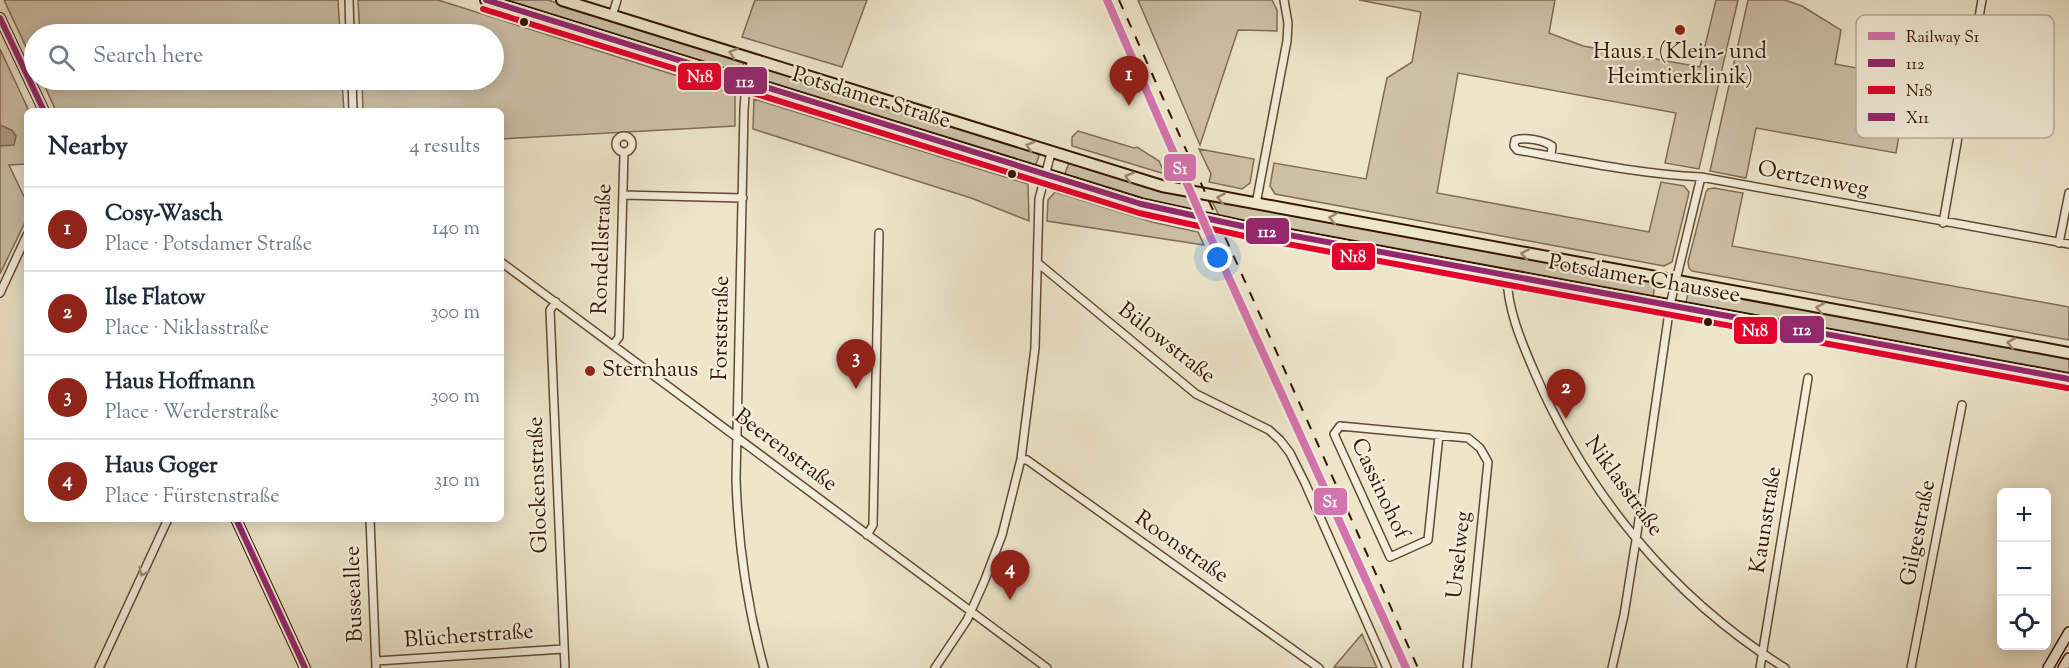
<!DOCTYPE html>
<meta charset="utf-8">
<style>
body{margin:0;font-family:"Sorts Mill Goudy",serif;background:#f2f2f3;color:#1f2937}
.controls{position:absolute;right:18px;bottom:18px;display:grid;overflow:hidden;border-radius:9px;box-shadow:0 3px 15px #0003}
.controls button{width:54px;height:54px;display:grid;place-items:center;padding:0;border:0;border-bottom:2px solid #e0e1e3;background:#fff;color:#1f2937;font:30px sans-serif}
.you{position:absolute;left:1218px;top:258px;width:21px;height:21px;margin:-15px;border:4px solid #fff;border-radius:50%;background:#1a73e8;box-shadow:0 0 0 9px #1a73e833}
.badge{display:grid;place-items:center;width:39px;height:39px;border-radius:50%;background:#8f2418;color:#fff;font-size:20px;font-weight:700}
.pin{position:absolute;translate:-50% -50px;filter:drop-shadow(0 2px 3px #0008)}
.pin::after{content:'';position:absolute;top:32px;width:21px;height:18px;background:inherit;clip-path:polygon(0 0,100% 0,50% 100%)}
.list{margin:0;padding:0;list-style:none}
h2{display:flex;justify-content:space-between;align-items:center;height:78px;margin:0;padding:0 24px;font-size:26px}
h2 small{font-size:20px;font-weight:400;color:#747a83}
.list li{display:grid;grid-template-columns:39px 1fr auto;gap:18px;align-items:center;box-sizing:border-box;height:84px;padding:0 24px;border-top:2px solid #e0e1e3}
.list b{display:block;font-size:22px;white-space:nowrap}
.list p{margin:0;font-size:20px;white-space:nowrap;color:#747a83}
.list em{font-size:20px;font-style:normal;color:#747a83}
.icon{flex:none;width:33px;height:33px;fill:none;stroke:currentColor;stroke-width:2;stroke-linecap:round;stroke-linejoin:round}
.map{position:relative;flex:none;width:2069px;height:668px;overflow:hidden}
.search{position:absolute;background:#fff;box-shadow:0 3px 15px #0003;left:24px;top:24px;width:480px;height:66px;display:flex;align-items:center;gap:15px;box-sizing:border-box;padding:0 21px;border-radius:33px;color:#747a83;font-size:22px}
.panel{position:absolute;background:#fff;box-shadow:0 3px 15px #0003;left:24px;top:108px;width:480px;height:414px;border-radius:9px}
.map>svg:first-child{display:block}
</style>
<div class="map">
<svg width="2069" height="668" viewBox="0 0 2069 668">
<rect width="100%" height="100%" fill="#eee6cb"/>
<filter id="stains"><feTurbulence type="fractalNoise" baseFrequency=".00333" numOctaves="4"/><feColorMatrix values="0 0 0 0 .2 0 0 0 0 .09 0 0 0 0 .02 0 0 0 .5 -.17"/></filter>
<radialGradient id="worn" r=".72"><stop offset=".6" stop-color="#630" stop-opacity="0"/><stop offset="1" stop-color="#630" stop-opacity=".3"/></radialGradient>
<!-- green -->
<path fill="#cec2a9" stroke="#816c56" stroke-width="1.5" d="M 4,0 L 338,0 L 340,34 L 34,34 L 34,64 Z
M 358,0 L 438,0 L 735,94 L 735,126 L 501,139 L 501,111 L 363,111 L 362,80 L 494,80 L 494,34 L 360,34 Z
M 500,0 L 548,0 L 744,63 L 741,74 L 738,75 Z
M 755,0 L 867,0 L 842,67 L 742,37 Z
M 1138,0 L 1272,0 L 1277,10 L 1277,31 L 1238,30 L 1200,145 Z
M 1359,0 L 1555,0 L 1549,33 L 1583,46 L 1700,67 L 1716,0 L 1738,0 L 1699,169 L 1665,163 L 1676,113 L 1458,73 L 1437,193 L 1649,232 L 1661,182 L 1684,186 L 1689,192 L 1688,197 L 1672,262 L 1664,266 L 1275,194 L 1270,186 L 1274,163 L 1366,179 L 1387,78 L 1412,62 L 1421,12 Z
M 1748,0 L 1785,0 L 1802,6 L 1841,30 L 1835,64 L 1909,78 L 1896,153 L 1756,128 L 1746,178 L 1710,171 Z
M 0,49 L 29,111 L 27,111 L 27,164 L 9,165 L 27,203 L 27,218 L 0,274 Z
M 759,67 L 1037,153 L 1039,156 L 1035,167 L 757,80 L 755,78 Z
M 42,80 L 342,80 L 344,111 L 56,111 Z
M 754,99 L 1028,184 L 1029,221 L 971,198 L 753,129 Z
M 1078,131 L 1134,148 L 1137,147 L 1159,161 L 1165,174 L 1072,146 L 1072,137 Z
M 1199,149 L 1254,159 L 1250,183 L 1242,189 L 1209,182 L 1211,174 Z
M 1069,163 L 1151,188 L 1188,196 L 1195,213 L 1149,202 L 1064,176 Z
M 1714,188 L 1743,193 L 1732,246 L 2069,307 L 2069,340 L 1692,271 L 1689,268 L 1688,262 L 1706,192 L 1708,189 Z
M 1055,192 L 1152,222 L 1198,232 L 1204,245 L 1047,221 L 1048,200 Z
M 1212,201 L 1655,282 L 1653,298 L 1220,218 Z
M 1689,288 L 2069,358 L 2069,374 L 1686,303 Z
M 1362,634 L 1377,668 L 1334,667 Z"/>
<!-- water -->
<path fill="#af9f87" stroke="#7e6852" stroke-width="1.5" d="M 0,125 L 12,130 L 16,136 L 14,145 L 0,146 Z"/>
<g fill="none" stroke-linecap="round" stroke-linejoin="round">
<defs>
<path id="street" d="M 349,0 L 350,34
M 612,16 L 617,0
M 752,60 L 746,81 L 744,110 L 736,479 C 738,543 747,606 764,668
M 352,80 L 353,111
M616 144a8 8 0 1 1 16 0a8 8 0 1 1-16 0Z
M 1551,156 L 1552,146 C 1543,140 1526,137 1515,140 L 1514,146 L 1517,150 C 1578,161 1639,174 1701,177 L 2069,244
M 623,195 L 743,198
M 1256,204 L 1287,41 L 1288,23 L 1284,0
M 1943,223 L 1982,0
M 2059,243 L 2069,193
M 501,262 L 1047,668
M 1039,264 L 1196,394 L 1269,430 L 1280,440 L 1290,453 L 1305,483 L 1387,668
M 1507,275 C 1507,308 1521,341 1534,371 C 1586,493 1672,598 1785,668
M 0,293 L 27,235
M 556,302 L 550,310 L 565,668
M 613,345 L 619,337 L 624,152
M 1439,435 L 1428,540 L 1390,557 L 1334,434 L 1340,426 L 1468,438 L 1480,448 L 1488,462 L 1467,668
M 1021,459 L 1027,460 L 1319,668
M 370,519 L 376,668
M 867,535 L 873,525 L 879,233
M 376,661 L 564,649
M 99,668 L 168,519
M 935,668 L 967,620 L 984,582 L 1002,535 L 1021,459 L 1035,348 L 1039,199 L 1051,153
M 1612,668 L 1624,615 L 1636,540 L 1670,305 L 1701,177
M 1760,668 L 1808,378
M 1911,668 L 1962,405"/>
<path id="secondary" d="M 0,18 L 44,111
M 236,519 L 305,668
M 2048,668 L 2069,632
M 2063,668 L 2069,658"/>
<path id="primary" d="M 486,0 L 1141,204 L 1246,227 L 2069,379
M 562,0 L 1162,186 L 2069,353"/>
</defs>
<!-- street casing -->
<use href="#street" stroke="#624935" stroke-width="10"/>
<!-- secondary casing -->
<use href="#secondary" stroke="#341503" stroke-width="12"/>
<!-- primary casing -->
<use href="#primary" stroke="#341503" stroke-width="14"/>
<!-- street -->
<use href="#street" stroke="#f4efdd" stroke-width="7"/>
<!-- secondary -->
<use href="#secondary" stroke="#f4efdd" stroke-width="9"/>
<!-- primary -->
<use href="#primary" stroke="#eee6cb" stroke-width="10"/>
<!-- rail -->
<path stroke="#341503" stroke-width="2" stroke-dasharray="10 10" stroke-linecap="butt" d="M 1119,0 L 1418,668"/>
<defs>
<path id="bus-1" d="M 486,0 L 1141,204 L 1246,227 L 2069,379"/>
<path id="bus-2" d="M 483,9 L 1139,213 L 1244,236 L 2067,388"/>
<path id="bus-3" d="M 0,18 L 44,111
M 236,519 L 305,668"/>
</defs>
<!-- bus-1 casing -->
<use href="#bus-1" stroke="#f4efdd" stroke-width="10"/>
<!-- bus-2 casing -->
<use href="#bus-2" stroke="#f4efdd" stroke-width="10"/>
<!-- bus-3 casing -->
<use href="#bus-3" stroke="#f4efdd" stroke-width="10"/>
<!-- bus-1 -->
<use href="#bus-1" stroke="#95276e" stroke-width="6"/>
<!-- bus-2 -->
<use href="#bus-2" stroke="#e4002b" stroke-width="6"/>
<!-- bus-3 -->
<use href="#bus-3" stroke="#95276e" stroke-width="6"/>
<defs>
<path id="rail-1" d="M 1107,0 L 1209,234 L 1406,668"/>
</defs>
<!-- rail-1 casing -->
<use href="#rail-1" stroke="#f4efdd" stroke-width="12"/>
<!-- rail-1 -->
<use href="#rail-1" stroke="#d474ae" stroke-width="8"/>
</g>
<!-- one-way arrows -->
<defs><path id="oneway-chevron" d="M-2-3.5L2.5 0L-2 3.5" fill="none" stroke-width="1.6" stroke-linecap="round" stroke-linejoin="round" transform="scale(1.5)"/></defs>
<g stroke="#9a8871">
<use href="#oneway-chevron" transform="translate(733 53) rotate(-163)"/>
<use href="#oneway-chevron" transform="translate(1030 146) rotate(-162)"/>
<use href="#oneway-chevron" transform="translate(1129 177) rotate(-163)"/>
<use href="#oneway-chevron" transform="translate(1221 198) rotate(-170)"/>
<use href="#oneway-chevron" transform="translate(1333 218) rotate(-170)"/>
<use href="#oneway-chevron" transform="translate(1525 254) rotate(-170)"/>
<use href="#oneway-chevron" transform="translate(1820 308) rotate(-170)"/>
<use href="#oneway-chevron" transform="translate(2011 343) rotate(-170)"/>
</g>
<use stroke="#9e8d7b" href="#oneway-chevron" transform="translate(143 572) rotate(115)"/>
<!-- markers -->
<g fill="#341503" stroke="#f4efdd" stroke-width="2">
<circle cx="524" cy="22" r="5"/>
<circle cx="1012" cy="174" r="5"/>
<circle cx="1708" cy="322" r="5"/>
</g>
<g fill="#8f2418" stroke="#f4efdd" stroke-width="2">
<circle cx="1680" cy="30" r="6"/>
<circle cx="590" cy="371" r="6"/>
</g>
<g text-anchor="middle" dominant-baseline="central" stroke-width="4.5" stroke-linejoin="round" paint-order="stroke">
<!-- poi labels -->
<g font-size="22" fill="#341503" stroke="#f4efdd">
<text x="1680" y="53">Haus 1 (Klein- und<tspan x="1680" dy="25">Heimtierklinik)</tspan></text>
<text x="602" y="371" text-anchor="start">Sternhaus</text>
</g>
<!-- street labels -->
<g font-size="22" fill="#341503" stroke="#f4efdd">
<text transform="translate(871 99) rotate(17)">Potsdamer Straße</text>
<text transform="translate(1813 180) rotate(11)">Oertzenweg</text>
<text transform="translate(603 249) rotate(-88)">Rondellstraße</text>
<text transform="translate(1644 280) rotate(10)">Potsdamer Chaussee</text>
<text transform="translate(722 328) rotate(-89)">Forststraße</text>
<text transform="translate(1166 344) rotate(38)">Bülowstraße</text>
<text transform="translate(785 451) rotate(37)">Beerenstraße</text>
<text transform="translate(539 485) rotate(-92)">Glockenstraße</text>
<text transform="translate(1623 487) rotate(54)">Niklasstraße</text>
<text transform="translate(1379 489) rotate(65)">Cassinohof</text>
<text transform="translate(1767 520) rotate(-81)">Kaunstraße</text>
<text transform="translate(1919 533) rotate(-79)">Gilgestraße</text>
<text transform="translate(1181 548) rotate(35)">Roonstraße</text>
<text transform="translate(1460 555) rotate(-84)">Urselweg</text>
<text transform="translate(355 594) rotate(-92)">Busseallee</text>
<text transform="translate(469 637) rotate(-4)">Blücherstraße</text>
</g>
</g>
<!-- legend -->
<rect x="1856" y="15" width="198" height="123" rx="9" fill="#f4efdd" stroke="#baae9c" stroke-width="1.5"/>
<rect x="1868" y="32" width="27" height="8" fill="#d474ae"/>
<rect x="1868" y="59" width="27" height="8" fill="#95276e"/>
<rect x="1868" y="86" width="27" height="8" fill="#e4002b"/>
<rect x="1868" y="113" width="27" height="8" fill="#95276e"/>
<g font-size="16" fill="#341503">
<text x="1906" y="42">Railway S1</text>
<text x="1906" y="69">112</text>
<text x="1906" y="96">N18</text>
<text x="1906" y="123">X11</text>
</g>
<g stroke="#f4efdd" stroke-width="2">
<rect x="677" y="62" width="45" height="29" rx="6" fill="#e4002b"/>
<rect x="723" y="66" width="45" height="29" rx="6" fill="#95276e"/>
<rect x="1163" y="153" width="34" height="29" rx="6" fill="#d474ae"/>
<rect x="1245" y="217" width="45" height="28" rx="6" fill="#95276e"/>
<rect x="1331" y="242" width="45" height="29" rx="6" fill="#e4002b"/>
<rect x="1779" y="315" width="46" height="29" rx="6" fill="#95276e"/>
<rect x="1733" y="316" width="45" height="29" rx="6" fill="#e4002b"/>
<rect x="1313" y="487" width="35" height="29" rx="6" fill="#d474ae"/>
</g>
<g font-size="16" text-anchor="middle" font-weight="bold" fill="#fff">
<text x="700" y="82">N18</text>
<text x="745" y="87">112</text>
<text x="1180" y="174">S1</text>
<text x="1267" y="237">112</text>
<text x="1353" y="262">N18</text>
<text x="1802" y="335">112</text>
<text x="1755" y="336">N18</text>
<text x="1330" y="507">S1</text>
</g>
<rect width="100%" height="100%" filter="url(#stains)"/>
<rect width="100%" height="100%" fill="url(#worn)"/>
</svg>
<div class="controls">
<button>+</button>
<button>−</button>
<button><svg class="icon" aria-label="locate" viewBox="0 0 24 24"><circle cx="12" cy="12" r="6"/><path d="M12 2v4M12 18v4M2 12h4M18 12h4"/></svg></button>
</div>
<div class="you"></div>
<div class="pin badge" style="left:1129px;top:106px">1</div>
<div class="pin badge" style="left:1566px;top:419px">2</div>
<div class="pin badge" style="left:856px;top:389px">3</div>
<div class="pin badge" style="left:1010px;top:600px">4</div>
<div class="search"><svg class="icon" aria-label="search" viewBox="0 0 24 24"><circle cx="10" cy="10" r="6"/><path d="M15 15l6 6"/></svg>Search here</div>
<section class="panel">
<h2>Nearby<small>4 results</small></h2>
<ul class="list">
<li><span class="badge">1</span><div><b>Cosy-Wasch</b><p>Place · Potsdamer Straße</p></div><em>140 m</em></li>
<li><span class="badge">2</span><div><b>Ilse Flatow</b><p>Place · Niklasstraße</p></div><em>300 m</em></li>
<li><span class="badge">3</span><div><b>Haus Hoffmann</b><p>Place · Werderstraße</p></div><em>300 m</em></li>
<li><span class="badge">4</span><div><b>Haus Goger</b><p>Place · Fürstenstraße</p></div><em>310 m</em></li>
</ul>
</section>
</div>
